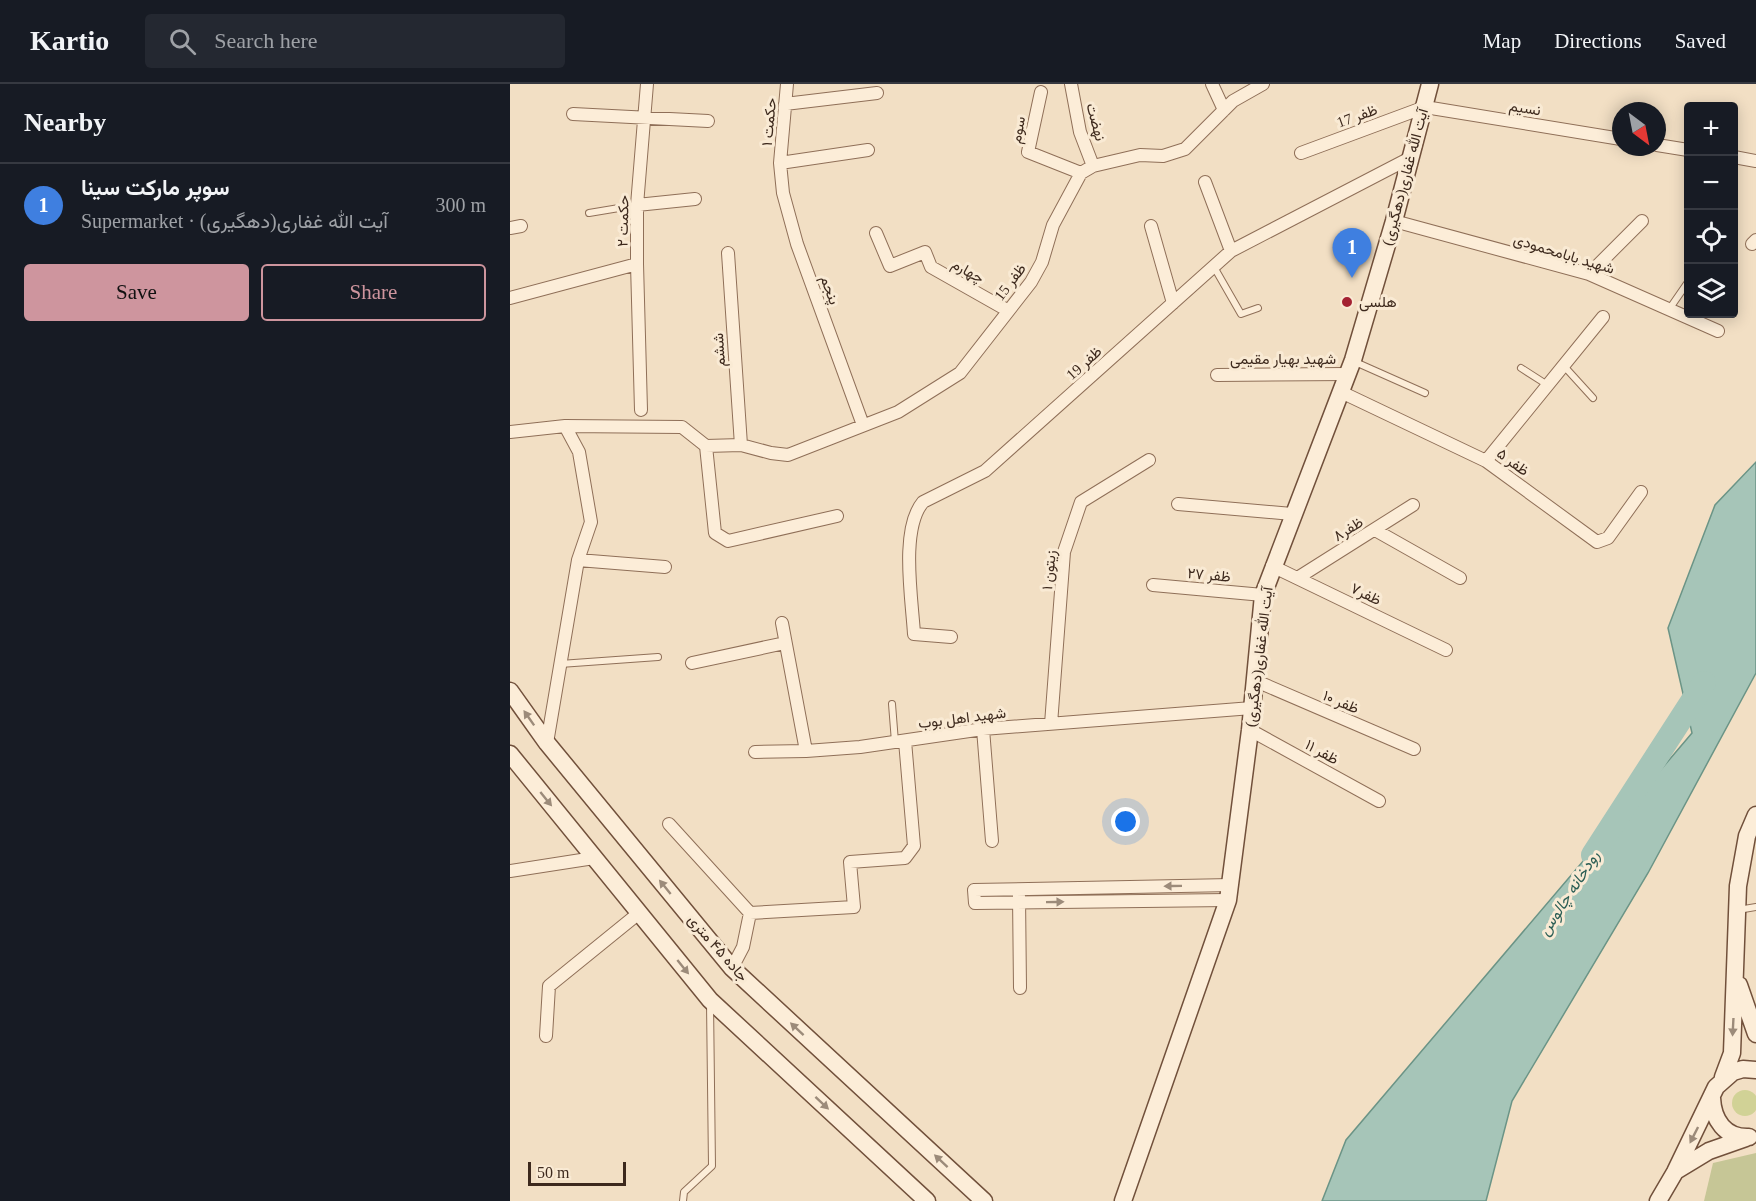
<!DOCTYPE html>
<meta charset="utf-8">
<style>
body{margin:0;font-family:"Times New Roman",Vazirmatn,serif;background:#242831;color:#f1f3f6}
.controls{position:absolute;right:18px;top:18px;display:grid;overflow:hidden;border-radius:6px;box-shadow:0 3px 15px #0003}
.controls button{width:54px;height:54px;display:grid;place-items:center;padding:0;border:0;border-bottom:2px solid #363941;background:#171b24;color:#f1f3f6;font:30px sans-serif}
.compass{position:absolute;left:1102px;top:18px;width:54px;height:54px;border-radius:50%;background:#171b24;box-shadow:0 3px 15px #0003;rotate:148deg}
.scale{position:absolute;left:18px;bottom:15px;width:98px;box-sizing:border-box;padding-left:6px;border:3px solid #3d291d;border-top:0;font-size:16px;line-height:21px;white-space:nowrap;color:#3d291d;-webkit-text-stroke:4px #f9ead4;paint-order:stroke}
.you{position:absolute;left:616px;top:738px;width:21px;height:21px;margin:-15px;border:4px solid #fff;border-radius:50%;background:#1a73e8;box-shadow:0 0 0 9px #1a73e833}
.badge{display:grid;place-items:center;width:39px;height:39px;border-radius:50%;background:#ce959e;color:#fff;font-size:20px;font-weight:700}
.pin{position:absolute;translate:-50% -50px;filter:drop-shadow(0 2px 3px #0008)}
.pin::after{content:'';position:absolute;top:32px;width:21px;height:18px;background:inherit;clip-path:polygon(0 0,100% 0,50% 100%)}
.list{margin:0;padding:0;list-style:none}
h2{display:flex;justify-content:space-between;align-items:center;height:78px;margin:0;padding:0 24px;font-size:26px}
h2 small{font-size:20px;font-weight:400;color:#9ea1a6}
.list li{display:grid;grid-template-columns:39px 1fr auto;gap:18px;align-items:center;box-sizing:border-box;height:84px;padding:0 24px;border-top:2px solid #363941}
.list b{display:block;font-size:22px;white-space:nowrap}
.list p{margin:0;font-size:20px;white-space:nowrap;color:#9ea1a6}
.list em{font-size:20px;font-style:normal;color:#9ea1a6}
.actions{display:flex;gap:12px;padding:18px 24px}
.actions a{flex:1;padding:14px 0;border:2px solid #ce959e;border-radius:6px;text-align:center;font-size:21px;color:#ce959e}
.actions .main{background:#ce959e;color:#111}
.icon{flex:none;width:33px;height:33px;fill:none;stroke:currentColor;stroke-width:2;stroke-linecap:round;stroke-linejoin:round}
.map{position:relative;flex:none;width:1246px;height:1117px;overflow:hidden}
header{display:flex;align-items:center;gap:36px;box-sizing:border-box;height:84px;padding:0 30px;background:#171b24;border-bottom:2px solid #363941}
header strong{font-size:28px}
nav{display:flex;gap:33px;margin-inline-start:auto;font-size:21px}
.search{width:420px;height:54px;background:#242831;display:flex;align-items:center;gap:15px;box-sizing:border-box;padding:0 21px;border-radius:6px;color:#9ea1a6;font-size:22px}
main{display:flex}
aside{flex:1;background:#171b24}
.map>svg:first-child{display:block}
</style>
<header>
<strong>Kartio</strong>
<div class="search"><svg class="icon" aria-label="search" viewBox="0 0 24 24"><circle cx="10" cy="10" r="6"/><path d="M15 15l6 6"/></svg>Search here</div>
<nav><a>Map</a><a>Directions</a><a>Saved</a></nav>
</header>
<main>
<aside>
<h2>Nearby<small></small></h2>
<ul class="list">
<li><span class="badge" style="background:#3f7fe0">1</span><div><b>سوپر مارکت سینا</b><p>Supermarket · آیت الله غفاری(دهگیری)</p></div><em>300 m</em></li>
</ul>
<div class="actions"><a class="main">Save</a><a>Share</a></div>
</aside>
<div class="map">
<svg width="1246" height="1117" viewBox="0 0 1246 1117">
<rect width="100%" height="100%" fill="#f2dfc4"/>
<!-- green -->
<path fill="#d1d296" d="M1222 1019a13 13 0 1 1 26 0a13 13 0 1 1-26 0Z"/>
<!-- cemetery -->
<path fill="#c6c696" d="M 1246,1069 L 1246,1117 L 1194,1117 L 1203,1079 Z"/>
<!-- water -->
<path fill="#a6c5b8" stroke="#6b9486" stroke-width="1.5" d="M 1246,378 L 1246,589 L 1138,789 L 1002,1017 L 976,1117 L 812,1117 L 836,1056 L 1182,649 L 1158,544 L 1205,421 Z"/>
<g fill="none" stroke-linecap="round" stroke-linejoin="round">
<!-- river -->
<path stroke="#a6c5b8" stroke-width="24" d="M 1083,771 L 1194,599"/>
<defs>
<path id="lane" d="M 79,129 L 127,121
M 704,183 L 731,230 L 748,224
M 1160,224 L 1178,198
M 843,277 L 915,309
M 1053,281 L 1083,314
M 1011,284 L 1036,300
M 50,580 L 148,573
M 382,620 L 385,658
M 1228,826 L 1246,823
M 173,1117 L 174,1108 L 202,1082 L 200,919"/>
<path id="street" d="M 277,0 L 270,79 L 273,109 L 287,160 L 353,341
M 561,0 L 570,48 L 583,82
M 702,0 L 714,26
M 531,8 L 518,68 L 571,89
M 275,20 L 367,9
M 63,30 L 198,37
M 1147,61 L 1178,66
M 791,69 L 915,23 L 1111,55
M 1224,73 L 1246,77
M 270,79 L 358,66
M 695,98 L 721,167
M 127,121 L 185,115
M 884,137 L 1079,190 L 1208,247
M 641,142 L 663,219
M 0,144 L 11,142
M 366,149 L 380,182 L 415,168 L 421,183 L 497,226
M 1242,160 L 1246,156
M 218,169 L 231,361
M 127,180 L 131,326
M 1079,190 L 1132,137
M 0,214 L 127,180 L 127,121 L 137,0
M 707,291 L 838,290
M 831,308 L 976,377 L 1087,458 L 1098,454 L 1131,408
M 0,348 L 55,342 L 172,343 L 196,362 L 231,361 L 261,369 L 278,371 L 388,328 L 450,289 L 521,198 L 532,178 L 543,141 L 571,89 L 583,82 L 630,71 L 653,72 L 675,65 L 723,17 L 753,0
M 196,362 L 205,449 L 218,457 L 327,432
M 976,377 L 1093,233
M 668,420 L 782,430
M 865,446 L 950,494
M 68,476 L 155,483
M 762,482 L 936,566
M 789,493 L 903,421
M 643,501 L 753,511
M 272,539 L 296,667 L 350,663 L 473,645 L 742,624
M 441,553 L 404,550 C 402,515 390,445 413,418 L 475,387 L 721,167 L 902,73
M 182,579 L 275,559
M 746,597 L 904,665
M 541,640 L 554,468 L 571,418 L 639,376
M 473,645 L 482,757
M 740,646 L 869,717
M 37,659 L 68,476 L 81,438 L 69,368 L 55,342
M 245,668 L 296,667
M 159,740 L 240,829 L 344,823 L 340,778 L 395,774 L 404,762 L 395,657
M 0,787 L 84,774
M 509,812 L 510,904
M 718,816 L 465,819 L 464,806 L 721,801
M 222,884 L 233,863 L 240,829
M 36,952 L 39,902 L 129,829"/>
<path id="secondary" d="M 0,607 L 37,659 L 222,884 L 474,1117
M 0,670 L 200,916 L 417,1117
M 1229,901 L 1246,950
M 1213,993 L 1222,969 L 1228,802 L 1237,752 L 1246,731
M 1202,1014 C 1203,1036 1215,1054 1239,1053
M 1166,1087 L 1199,1067 L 1236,1054
M 613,1117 L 718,816 L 740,646 L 753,511 L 843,276 L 884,137 L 920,0
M 1148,1117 L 1165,1088 L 1206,1003 L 1223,988 L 1233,985 L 1246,986"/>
</defs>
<!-- lane casing -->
<use href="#lane" stroke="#8f6f58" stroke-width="8"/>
<!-- street casing -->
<use href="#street" stroke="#8f6f58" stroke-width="14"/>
<!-- secondary casing -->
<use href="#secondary" stroke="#71503b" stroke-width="19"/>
<!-- lane -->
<use href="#lane" stroke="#fcedd8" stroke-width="6"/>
<!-- street -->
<use href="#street" stroke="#fcedd8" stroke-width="12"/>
<!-- secondary -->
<use href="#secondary" stroke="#fcedd8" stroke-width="16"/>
</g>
<!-- one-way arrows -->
<defs><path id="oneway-solid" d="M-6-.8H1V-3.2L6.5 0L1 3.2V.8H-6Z" transform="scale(1.5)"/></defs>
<g fill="#9c8b7a">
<use href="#oneway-solid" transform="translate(19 634) rotate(-125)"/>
<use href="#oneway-solid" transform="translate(36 715) rotate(51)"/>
<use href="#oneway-solid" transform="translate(663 802) rotate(179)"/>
<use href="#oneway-solid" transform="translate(155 803) rotate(-129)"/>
<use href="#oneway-solid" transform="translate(545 818) rotate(-1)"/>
<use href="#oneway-solid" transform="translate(173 883) rotate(51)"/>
<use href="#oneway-solid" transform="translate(1223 943) rotate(93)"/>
<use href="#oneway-solid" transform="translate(287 945) rotate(-137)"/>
<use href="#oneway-solid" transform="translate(312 1019) rotate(43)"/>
<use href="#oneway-solid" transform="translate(1184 1051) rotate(117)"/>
<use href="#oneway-solid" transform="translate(431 1077) rotate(-137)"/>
</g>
<!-- markers -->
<circle fill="#a42232" stroke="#f9ead4" stroke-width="2" cx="837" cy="218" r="6"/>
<g text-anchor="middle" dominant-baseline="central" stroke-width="6" stroke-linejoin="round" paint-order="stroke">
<!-- street labels -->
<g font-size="15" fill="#3d291d" stroke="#f9ead4">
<text transform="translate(1015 24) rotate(9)">نسیم</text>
<text transform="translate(847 32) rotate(-20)">ظفر 17</text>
<text transform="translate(259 38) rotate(-85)">حکمت ۱</text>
<text transform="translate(586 38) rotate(75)">نهضت</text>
<text transform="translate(508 46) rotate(-80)">سوم</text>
<text transform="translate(895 93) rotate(-75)">آیت الله غفاری(دهگیری)</text>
<text transform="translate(113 137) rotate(-89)">حکمت ۲</text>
<text transform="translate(1054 170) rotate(17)">شهید بابامحمودی</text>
<text transform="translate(458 187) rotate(29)">چهارم</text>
<text transform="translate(500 198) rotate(-53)">ظفر 15</text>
<text transform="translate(320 206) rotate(70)">پنجم</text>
<text transform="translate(209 266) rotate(-94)">ششم</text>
<text x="773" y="275">شهید بهیار مقیمی</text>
<text transform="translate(574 279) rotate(-42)">ظفر 19</text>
<text transform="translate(1003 378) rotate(36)">ظفر ۵</text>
<text transform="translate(838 445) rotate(-32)">ظفر۸</text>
<text transform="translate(539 486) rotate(-84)">زیتون ۱</text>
<text transform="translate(699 491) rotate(5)">ظفر ۲۷</text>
<text transform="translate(856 510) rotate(26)">ظفر۷</text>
<text transform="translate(749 573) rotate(-83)">آیت الله غفاری(دهگیری)</text>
<text transform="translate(831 618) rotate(23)">ظفر ۱۰</text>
<text transform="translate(452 634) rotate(-7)">شهید اهل بوب</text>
<text transform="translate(812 668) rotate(29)">ظفر ۱۱</text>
<text transform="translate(208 864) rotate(49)">جاده ۴۵ متری</text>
</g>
<!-- poi labels -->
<g font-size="15" fill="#3d291d" stroke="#f9ead4" text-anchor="start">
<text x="849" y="218">هلسی</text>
</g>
<!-- water labels -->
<g font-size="16" font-style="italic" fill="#2b5e55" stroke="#f9ead4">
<text transform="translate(1059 809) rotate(-57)">رودخانه چالوس</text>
</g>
</g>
</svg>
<div class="controls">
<button>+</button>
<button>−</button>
<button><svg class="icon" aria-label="locate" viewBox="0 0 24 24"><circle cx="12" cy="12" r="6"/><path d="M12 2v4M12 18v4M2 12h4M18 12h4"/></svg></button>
<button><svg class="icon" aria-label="layers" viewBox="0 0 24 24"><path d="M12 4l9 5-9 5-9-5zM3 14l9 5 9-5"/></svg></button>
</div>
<svg class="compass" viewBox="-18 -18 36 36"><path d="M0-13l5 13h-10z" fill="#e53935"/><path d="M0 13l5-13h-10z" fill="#9ea1a6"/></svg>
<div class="scale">50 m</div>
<div class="you"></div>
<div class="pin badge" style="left:842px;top:194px;background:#3f7fe0">1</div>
</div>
</main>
